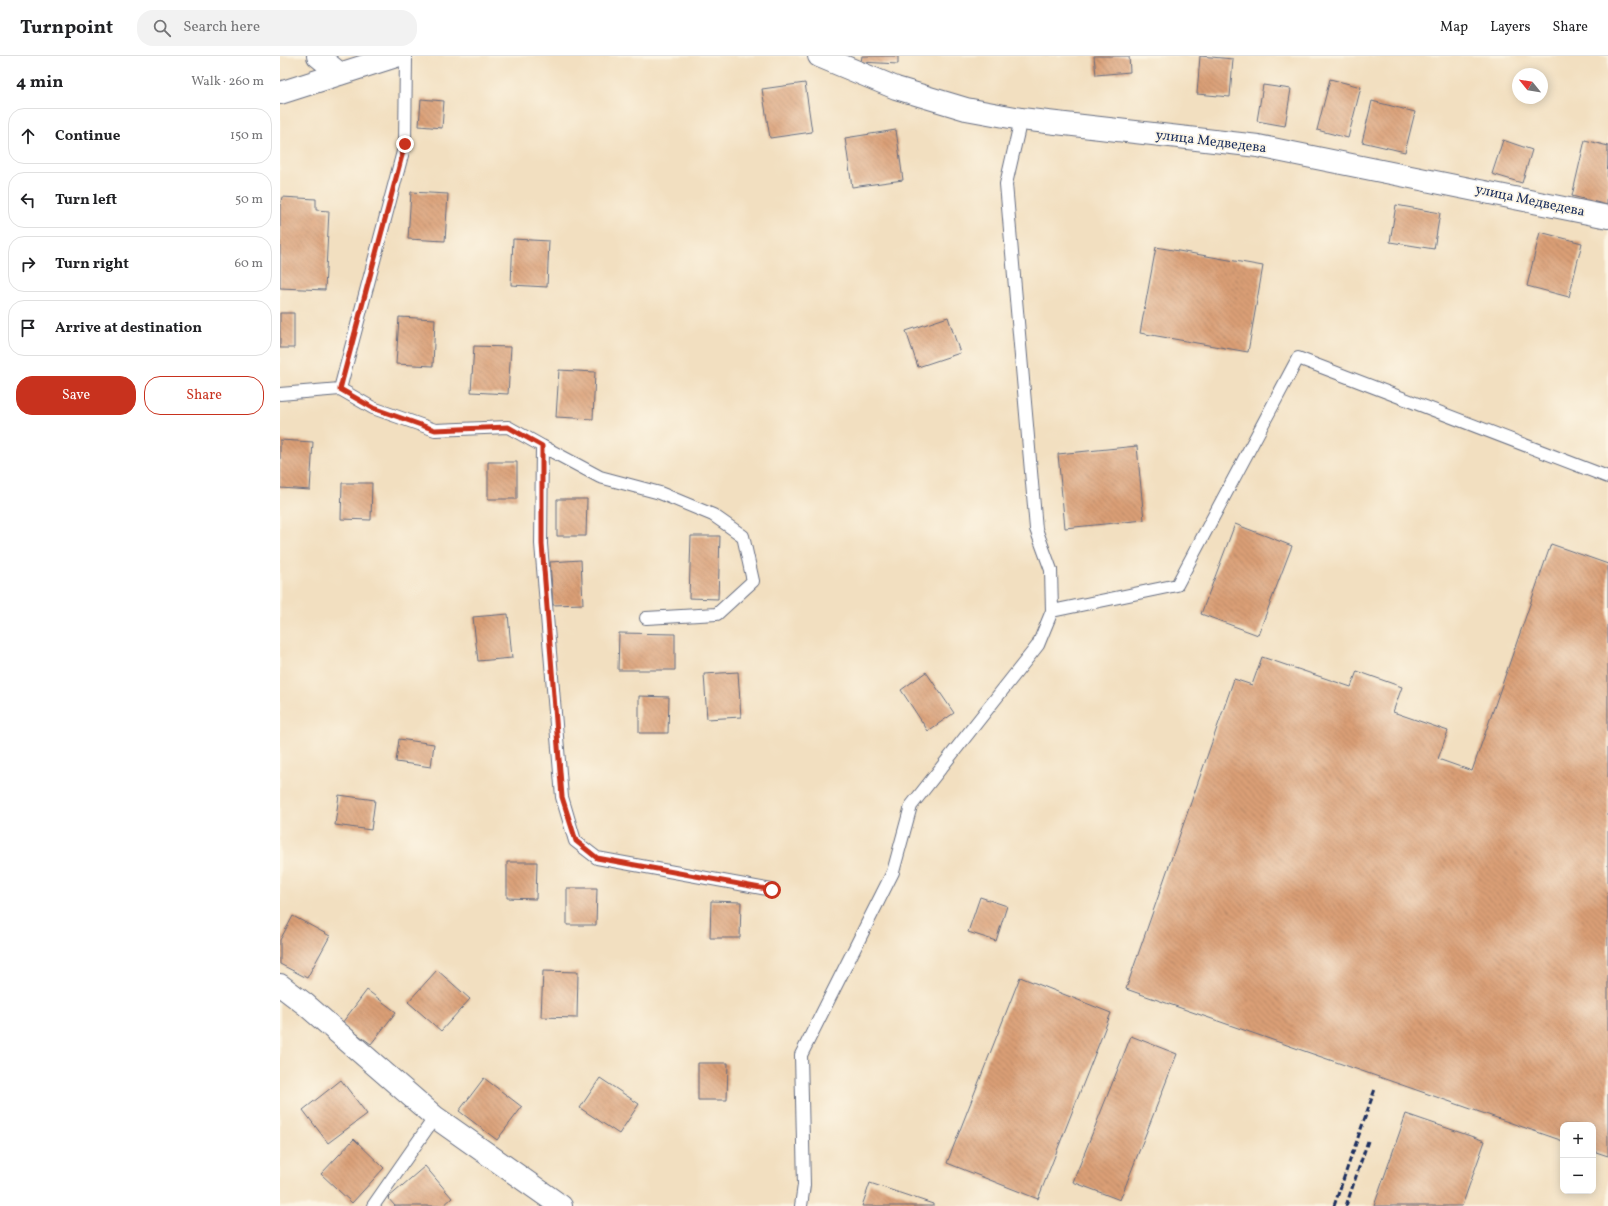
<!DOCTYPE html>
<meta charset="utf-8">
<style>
body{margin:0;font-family:Vollkorn,serif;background:#f2f2f2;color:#202124}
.controls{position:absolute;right:12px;bottom:12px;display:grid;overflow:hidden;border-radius:8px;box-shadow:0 2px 10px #0003}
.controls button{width:36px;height:36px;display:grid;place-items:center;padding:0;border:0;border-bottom:1px solid #e0e0e0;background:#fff;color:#202124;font:20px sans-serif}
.compass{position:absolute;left:1232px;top:12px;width:36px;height:36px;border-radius:50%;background:#fff;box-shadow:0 2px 10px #0003;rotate:300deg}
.stop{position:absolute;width:12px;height:12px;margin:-9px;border:3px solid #c8321e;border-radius:50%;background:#fff}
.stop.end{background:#c8321e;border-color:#fff;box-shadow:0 1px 4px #0008}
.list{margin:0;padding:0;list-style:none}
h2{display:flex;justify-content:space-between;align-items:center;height:52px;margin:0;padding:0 16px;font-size:17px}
h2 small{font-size:13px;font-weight:400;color:#757577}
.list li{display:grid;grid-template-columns:26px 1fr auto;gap:12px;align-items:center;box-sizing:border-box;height:56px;margin:0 8px 8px;padding:0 8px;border:1px solid #e0e0e0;border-radius:16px}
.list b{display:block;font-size:15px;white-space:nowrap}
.list em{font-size:13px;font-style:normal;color:#757577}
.actions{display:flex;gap:8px;padding:12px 16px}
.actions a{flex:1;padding:9px 0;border:1px solid #c8321e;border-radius:16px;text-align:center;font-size:14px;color:#c8321e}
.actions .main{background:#c8321e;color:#fff}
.icon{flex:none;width:22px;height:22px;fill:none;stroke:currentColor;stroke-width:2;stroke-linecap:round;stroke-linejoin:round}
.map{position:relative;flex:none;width:1328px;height:1150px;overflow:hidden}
header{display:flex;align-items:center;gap:24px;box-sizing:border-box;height:56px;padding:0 20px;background:#fff;border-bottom:1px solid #e0e0e0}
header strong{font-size:19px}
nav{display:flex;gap:22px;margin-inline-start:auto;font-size:14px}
.search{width:280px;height:36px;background:#f2f2f2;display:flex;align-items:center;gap:10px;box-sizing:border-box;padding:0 14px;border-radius:16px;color:#757577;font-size:15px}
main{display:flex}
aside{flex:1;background:#fff}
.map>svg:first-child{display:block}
</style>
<header>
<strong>Turnpoint</strong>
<div class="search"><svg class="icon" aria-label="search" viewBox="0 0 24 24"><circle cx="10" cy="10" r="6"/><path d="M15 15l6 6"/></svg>Search here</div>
<nav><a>Map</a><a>Layers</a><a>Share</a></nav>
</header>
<main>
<aside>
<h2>4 min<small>Walk · 260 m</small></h2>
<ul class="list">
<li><svg class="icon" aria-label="ahead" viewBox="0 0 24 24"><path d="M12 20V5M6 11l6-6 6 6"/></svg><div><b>Continue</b></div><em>150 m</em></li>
<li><svg class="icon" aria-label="left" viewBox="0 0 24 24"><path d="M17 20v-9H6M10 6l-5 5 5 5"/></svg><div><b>Turn left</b></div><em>50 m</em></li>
<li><svg class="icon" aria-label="right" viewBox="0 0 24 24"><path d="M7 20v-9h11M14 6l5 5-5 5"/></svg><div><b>Turn right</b></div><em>60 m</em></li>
<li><svg class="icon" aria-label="arrive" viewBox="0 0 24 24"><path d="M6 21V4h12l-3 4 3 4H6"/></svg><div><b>Arrive at destination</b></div></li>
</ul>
<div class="actions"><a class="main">Save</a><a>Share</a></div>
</aside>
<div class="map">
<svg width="1328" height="1150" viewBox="0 0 1328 1150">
<defs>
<pattern id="building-back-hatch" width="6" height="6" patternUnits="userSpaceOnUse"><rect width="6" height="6" fill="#da9f76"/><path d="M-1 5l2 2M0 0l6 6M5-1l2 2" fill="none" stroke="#b08264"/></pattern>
</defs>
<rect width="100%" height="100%" fill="#fcf5e5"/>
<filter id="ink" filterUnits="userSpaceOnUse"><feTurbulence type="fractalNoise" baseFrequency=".025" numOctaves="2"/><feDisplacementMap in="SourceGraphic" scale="8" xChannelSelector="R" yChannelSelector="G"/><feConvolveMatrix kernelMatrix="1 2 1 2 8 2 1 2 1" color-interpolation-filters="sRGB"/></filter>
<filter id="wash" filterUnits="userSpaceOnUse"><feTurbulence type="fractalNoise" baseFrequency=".012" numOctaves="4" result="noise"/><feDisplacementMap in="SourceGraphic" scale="16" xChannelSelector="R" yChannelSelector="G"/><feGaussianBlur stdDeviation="0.9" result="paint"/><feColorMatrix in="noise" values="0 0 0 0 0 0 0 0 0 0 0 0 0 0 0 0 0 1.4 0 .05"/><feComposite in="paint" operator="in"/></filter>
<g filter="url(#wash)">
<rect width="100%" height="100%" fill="#f2dfc0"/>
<g id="blocks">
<!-- building -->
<path fill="url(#building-back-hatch)" d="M 582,0 L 618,0 L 618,8 L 581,6 Z
M 814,0 L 849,0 L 850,16 L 816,19 Z
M 920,0 L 953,3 L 950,41 L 917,38 Z
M 1050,23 L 1081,31 L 1068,82 L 1037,74 Z
M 525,27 L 532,76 L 490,82 L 482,33 Z
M 983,29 L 1011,33 L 1005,70 L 977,65 Z
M 141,43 L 164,45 L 162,72 L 139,70 Z
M 1092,45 L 1135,56 L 1125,96 L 1082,86 Z
M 616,74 L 623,124 L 572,131 L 565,82 Z
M 1223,84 L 1252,94 L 1242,127 L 1212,118 Z
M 1305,84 L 1328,90 L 1327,149 L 1292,140 Z
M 131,136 L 168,138 L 165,185 L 128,183 Z
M 2,141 L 36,143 L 36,154 L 49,155 L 45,234 L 0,232 L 0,150 Z
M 1116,149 L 1160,157 L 1154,193 L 1110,186 Z
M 1260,176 L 1302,187 L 1289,241 L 1247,230 Z
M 233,183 L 269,185 L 267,231 L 231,229 Z
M 876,191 L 983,210 L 968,296 L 860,277 Z
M 0,257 L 14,257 L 14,292 L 0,292 Z
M 119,261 L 155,263 L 153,310 L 116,308 Z
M 668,261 L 680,297 L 638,311 L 626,275 Z
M 194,290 L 231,291 L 228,338 L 191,336 Z
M 279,314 L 315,316 L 313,363 L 276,361 Z
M 0,384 L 33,386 L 30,434 L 0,432 Z
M 857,390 L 864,464 L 785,472 L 778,398 Z
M 208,406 L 237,406 L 237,443 L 208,443 Z
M 62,427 L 92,427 L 91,464 L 61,463 Z
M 277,443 L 307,443 L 306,480 L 277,480 Z
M 955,468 L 1012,490 L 978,579 L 921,558 Z
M 411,480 L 440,480 L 438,543 L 409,542 Z
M 1271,488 L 1328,508 L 1328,1100 L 1313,1095 L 1313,1069 L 1283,1069 L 1283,1085 L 846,933 L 954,623 L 972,629 L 982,601 L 1071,631 L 1077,615 L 1122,631 L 1113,656 L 1168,675 L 1158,703 L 1192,715 Z
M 301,504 L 303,548 L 273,549 L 270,506 Z
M 228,558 L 232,602 L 198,605 L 193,561 Z
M 339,577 L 395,578 L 395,614 L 338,614 Z
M 458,616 L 461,661 L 427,663 L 424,618 Z
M 646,616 L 674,657 L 648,675 L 621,634 Z
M 359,640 L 389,641 L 388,677 L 359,677 Z
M 119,683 L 154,688 L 151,711 L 116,706 Z
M 59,739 L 95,744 L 91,774 L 55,769 Z
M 227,806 L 257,806 L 256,843 L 227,842 Z
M 287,832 L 317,832 L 316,869 L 287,869 Z
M 700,841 L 727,850 L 716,885 L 688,876 Z
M 431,845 L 461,846 L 460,882 L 430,882 Z
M 13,860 L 50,880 L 27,922 L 0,908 L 0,884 Z
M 157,914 L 190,943 L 161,975 L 128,946 Z
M 263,915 L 298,916 L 297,962 L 261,961 Z
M 740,921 L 831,957 L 758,1143 L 667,1107 Z
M 87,934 L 116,956 L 91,988 L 62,967 Z
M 851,980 L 897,998 L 840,1144 L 793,1126 Z
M 418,1007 L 448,1007 L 447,1044 L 418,1044 Z
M 204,1022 L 242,1051 L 217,1084 L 179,1055 Z
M 320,1022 L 359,1048 L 339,1078 L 300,1052 Z
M 61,1024 L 87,1058 L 48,1087 L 23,1054 Z
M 1126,1058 L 1205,1085 L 1182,1150 L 1094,1150 Z
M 74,1083 L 104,1112 L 72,1147 L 41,1118 Z
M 145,1110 L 172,1142 L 163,1150 L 115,1150 L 108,1142 Z
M 590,1127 L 653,1148 L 653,1150 L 582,1150 Z"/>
</g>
</g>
<g filter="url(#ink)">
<use href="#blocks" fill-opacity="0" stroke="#666d80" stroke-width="1"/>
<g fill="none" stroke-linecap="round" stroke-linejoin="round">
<defs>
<path id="service" d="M 60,333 L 93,352 L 155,374 L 228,371 L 262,390 L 261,488 L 282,741 L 295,785 L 317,802 L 492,834
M 0,338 L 60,333 L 125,88 L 126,0
M 262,390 L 320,421 L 380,437 L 433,459 L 463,480 L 473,525 L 437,558 L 366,562
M 772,555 L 897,529 L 1018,302 L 1328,421
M 93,1150 L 155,1061
M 521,1150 L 524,1129 L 521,999 L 613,816 L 631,750 L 758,589 L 772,555 L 771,514 L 756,473 L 726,128 L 741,63"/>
<path id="minor" d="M 38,0 L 60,18
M 539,0 L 616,32 L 686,53 L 741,63 L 978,90 L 1328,161
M 0,37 L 116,0
M 0,929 L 25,948 L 155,1061 L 281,1150"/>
</defs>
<!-- service casing -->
<use href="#service" stroke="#666d80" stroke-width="14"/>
<!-- minor casing -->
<use href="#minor" stroke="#666d80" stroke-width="24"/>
<!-- service -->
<use href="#service" stroke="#fff" stroke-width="12"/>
<!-- minor -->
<use href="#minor" stroke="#fff" stroke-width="22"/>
<!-- rail -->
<path stroke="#1b2f5e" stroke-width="3" stroke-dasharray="6 3" stroke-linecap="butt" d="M 1054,1150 L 1095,1033
M 1066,1150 L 1088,1085"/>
</g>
</g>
<g fill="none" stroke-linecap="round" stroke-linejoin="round" filter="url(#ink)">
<!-- route -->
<path stroke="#c8321e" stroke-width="5" d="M 125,88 L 60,333 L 93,352 L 155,374 L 228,371 L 262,390 L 262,488 L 282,741 L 296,785 L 317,802 L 492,834"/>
</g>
<g text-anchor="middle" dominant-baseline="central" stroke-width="3.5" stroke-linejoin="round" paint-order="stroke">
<!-- street labels -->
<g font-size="14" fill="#1b2f5e" stroke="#fcf5e5">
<text transform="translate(931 86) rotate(7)">улица Медведева</text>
<text transform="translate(1250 145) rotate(12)">улица Медведева</text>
</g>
</g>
</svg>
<div class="controls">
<button>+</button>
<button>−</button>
</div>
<svg class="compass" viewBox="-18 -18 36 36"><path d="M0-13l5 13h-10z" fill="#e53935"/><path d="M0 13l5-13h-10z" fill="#757577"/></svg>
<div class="stop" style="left:492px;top:834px"></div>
<div class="stop end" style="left:125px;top:88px"></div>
</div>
</main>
